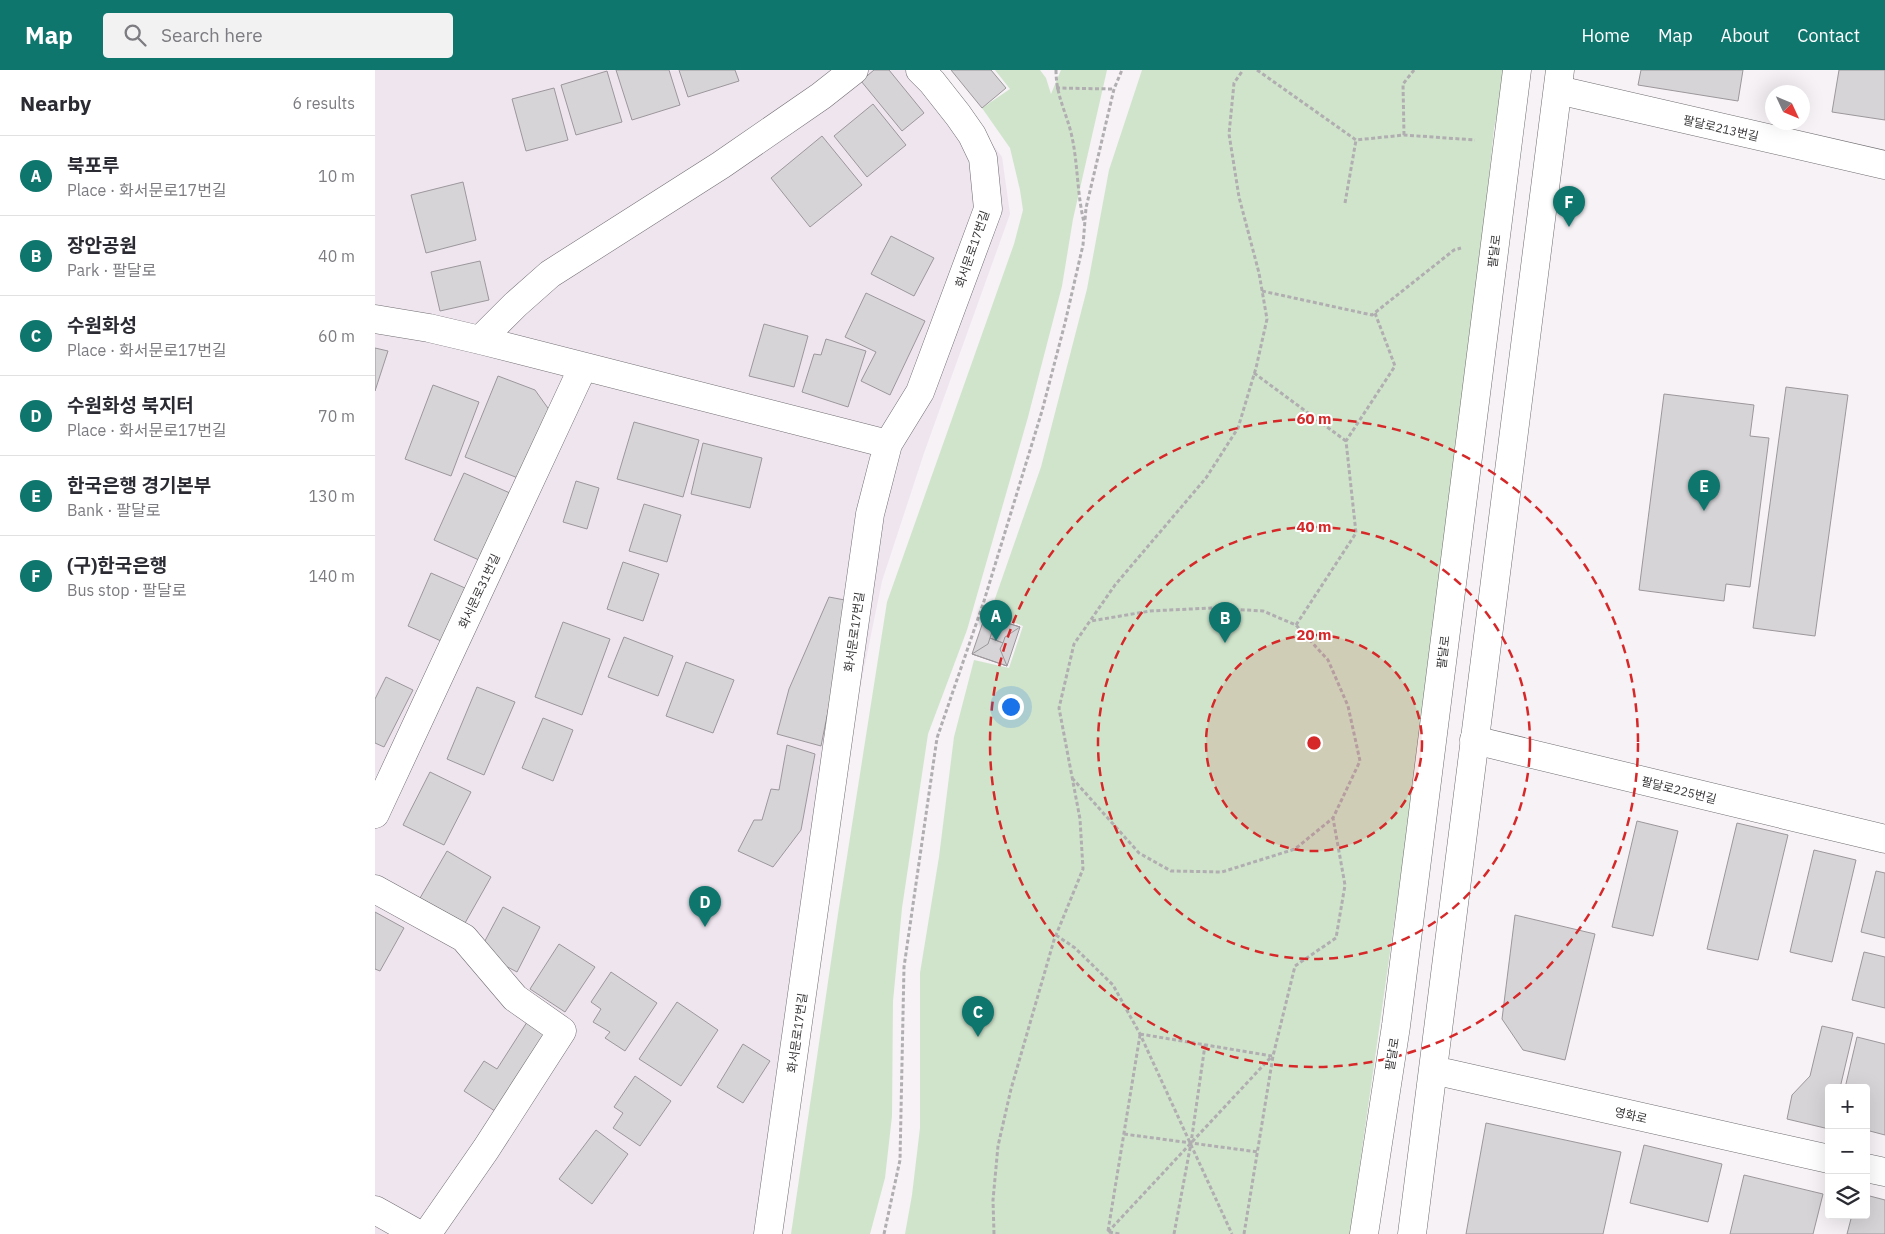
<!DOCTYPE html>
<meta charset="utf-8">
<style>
body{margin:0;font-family:"IBM Plex Sans","Noto Sans KR",sans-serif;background:#f2f2f3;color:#2b2b33}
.controls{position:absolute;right:15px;bottom:15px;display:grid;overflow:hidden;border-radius:5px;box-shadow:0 5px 20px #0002}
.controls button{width:45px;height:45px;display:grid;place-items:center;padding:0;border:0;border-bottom:1px solid #e1e1e2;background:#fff;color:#2b2b33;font:25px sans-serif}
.compass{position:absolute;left:1390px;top:15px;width:45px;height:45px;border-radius:50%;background:#fff;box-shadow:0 5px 20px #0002;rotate:134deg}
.you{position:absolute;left:635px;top:636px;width:18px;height:18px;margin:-12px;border:4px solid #fff;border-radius:50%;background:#1a73e8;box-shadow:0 0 0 8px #1a73e833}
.badge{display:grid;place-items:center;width:32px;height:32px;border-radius:50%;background:#0f766e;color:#fff;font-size:16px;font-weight:700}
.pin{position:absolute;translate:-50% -41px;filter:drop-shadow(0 1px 2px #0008)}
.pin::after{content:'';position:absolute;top:26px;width:18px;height:15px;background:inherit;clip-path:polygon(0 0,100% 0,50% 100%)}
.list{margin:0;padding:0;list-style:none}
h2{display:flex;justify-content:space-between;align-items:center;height:65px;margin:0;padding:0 20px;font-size:21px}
h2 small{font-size:16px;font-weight:400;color:#7c7c81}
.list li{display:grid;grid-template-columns:32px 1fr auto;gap:15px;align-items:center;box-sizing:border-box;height:80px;padding:0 20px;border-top:1px solid #e1e1e2}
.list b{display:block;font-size:19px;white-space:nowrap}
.list p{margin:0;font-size:16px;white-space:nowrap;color:#7c7c81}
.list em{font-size:16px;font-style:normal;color:#7c7c81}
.icon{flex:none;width:28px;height:28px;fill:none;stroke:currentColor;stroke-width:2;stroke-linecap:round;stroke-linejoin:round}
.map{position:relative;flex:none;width:1510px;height:1164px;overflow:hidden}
header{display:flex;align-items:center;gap:30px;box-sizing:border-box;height:70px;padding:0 25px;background:#0f766e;color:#fff}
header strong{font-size:24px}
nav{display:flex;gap:28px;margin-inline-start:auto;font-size:18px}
.search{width:350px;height:45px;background:#f2f2f3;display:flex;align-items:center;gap:12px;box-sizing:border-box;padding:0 18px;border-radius:5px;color:#7c7c81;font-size:19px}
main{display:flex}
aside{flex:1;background:#fff}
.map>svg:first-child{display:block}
</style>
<header>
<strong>Map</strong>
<div class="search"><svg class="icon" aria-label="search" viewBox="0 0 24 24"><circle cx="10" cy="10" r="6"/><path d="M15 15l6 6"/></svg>Search here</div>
<nav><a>Home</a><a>Map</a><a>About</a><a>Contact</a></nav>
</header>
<main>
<aside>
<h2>Nearby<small>6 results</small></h2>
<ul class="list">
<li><span class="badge">A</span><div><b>북포루</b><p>Place · 화서문로17번길</p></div><em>10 m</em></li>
<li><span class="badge">B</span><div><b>장안공원</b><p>Park · 팔달로</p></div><em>40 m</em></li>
<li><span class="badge">C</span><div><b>수원화성</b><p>Place · 화서문로17번길</p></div><em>60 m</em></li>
<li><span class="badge">D</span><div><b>수원화성 북지터</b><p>Place · 화서문로17번길</p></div><em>70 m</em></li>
<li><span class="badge">E</span><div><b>한국은행 경기본부</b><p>Bank · 팔달로</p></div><em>130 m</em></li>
<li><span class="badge">F</span><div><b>(구)한국은행</b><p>Bus stop · 팔달로</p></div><em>140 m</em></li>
</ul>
</aside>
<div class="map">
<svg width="1510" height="1164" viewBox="0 0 1510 1164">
<rect width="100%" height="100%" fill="#f6f2f6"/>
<!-- built -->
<path fill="#efe5ef" d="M 0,0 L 562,0 L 627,87 L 635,144 L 549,383 L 507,511 L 483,628 L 446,879 L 422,1023 L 406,1164 L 0,1164 Z"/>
<!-- green -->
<path fill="#d0e4cb" d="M 620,0 L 665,0 L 671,8 L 676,24 L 686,0 L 732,0 L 698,149 L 687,216 L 653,347 L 592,560 L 553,664 L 527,838 L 518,931 L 517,1046 L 510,1108 L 495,1164 L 416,1164 L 463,844 L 512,532 L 639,174 L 648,140 L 645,120 L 635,78 L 607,38 L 635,19 Z
M 767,0 L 1129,0 L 1128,15 L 1119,59 L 1103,211 L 1046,664 L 975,1164 L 530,1164 L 537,1125 L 545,1058 L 545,903 L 564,787 L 579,667 L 599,590 L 634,598 L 648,556 L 615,543 L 666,397 L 712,219 L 734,100 Z"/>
<!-- building -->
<path fill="#d7d4d7" stroke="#9b979b" d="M 241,0 L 294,0 L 305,35 L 257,50 Z
M 304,0 L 360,0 L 364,11 L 313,27 Z
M 499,0 L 514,0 L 549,43 L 527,61 L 486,11 Z
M 576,0 L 616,0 L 631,18 L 607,38 Z
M 1266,0 L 1368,0 L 1363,31 L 1263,15 Z
M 1464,0 L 1510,0 L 1510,50 L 1457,42 Z
M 232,1 L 247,52 L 201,65 L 186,15 Z
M 179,18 L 193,70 L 151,81 L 137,29 Z
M 498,34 L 531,75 L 492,107 L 459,66 Z
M 447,66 L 487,115 L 435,157 L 396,108 Z
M 88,112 L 101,170 L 51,183 L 36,125 Z
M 516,166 L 559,188 L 539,226 L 496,204 Z
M 105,191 L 114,230 L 65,241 L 56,202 Z
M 491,223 L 550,251 L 515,325 L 486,311 L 501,282 L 470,267 Z
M 389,254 L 433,266 L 419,317 L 374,306 Z
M 451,269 L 491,281 L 473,337 L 427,322 L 439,284 L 446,285 Z
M 0,278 L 13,281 L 0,321 Z
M 123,306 L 160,320 L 175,341 L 148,410 L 90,387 Z
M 58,315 L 104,332 L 76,406 L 30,389 Z
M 1411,317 L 1473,325 L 1440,566 L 1378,558 Z
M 1289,324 L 1379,335 L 1375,366 L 1394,368 L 1375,517 L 1351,514 L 1349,531 L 1264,520 Z
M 259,352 L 324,370 L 308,427 L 242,409 Z
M 328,373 L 387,388 L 375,438 L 316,424 Z
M 89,403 L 135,423 L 104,490 L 59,470 Z
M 201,411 L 224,418 L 212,459 L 188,452 Z
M 269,434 L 306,445 L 292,492 L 254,481 Z
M 248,492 L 284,504 L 268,551 L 232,539 Z
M 56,503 L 90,518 L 66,571 L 33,556 Z
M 454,527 L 475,531 L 446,676 L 402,664 L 414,619 Z
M 610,546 L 645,557 L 632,596 L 597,584 Z
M 610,546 L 645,557 L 630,567 L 628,573 L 615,568 L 617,562 Z
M 188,552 L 235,569 L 207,645 L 160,627 Z
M 249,567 L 298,586 L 283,626 L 233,607 Z
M 615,568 L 628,573 L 625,579 L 632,596 L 597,584 L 613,574 Z
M 311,592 L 359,610 L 338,663 L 291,646 Z
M 11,607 L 38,620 L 9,677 L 0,673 L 0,629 Z
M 102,617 L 140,632 L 109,705 L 72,689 Z
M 168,648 L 198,660 L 178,711 L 147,698 Z
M 412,675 L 440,684 L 426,760 L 398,797 L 363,781 L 379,750 L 387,750 L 396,719 L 404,720 Z
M 55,702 L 96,722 L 69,775 L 28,755 Z
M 1262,751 L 1303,761 L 1278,866 L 1237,857 Z
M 1362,753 L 1413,765 L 1383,890 L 1332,879 Z
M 1439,780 L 1481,790 L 1457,892 L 1415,882 Z
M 72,781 L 116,807 L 90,853 L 45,828 Z
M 1501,801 L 1510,803 L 1510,868 L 1486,862 Z
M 128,837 L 165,857 L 142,902 L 104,882 Z
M 0,842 L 29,858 L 5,901 L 0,899 Z
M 1140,845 L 1220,864 L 1190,990 L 1148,980 L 1127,949 Z
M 184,874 L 220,897 L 190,942 L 155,919 Z
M 1489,882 L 1510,887 L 1510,938 L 1477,930 Z
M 236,902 L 282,933 L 250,981 L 230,968 L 235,962 L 218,952 L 226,939 L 216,932 Z
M 302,932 L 343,960 L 306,1016 L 264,989 Z
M 154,949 L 176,963 L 123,1043 L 89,1021 L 109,991 L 122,999 Z
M 1447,956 L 1478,963 L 1465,1018 L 1454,1018 L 1454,1059 L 1412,1049 L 1417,1025 L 1435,1006 Z
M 1482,967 L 1510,974 L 1510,1065 L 1491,1060 L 1491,1018 L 1470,1018 Z
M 368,974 L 395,991 L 368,1033 L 342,1017 Z
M 260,1006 L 296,1031 L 265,1076 L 238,1058 L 248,1043 L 239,1037 Z
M 1111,1053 L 1246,1082 L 1228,1164 L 1091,1164 Z
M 221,1060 L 253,1084 L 217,1134 L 184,1109 Z
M 1269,1075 L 1347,1094 L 1333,1152 L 1255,1133 Z
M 1369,1105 L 1448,1124 L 1438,1164 L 1355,1164 Z
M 1491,1125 L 1510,1130 L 1510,1164 L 1472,1164 L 1477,1145 L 1491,1145 Z"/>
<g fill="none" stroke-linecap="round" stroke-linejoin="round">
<defs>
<path id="street" d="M 1183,20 L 1510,95
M 0,249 L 54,258 L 105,270 L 513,374
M 105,270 L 140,235 L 175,204 L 346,95 L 446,26 L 479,0
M 1099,670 L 1510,769
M 0,744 L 208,297
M 0,819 L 89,868 L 140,928 L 187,961 L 111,1079 L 52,1164
M 0,1140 L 43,1164
M 393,1164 L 495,444 L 513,374 L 545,322 L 613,139 L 608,88 L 597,65 L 583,45 L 557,12 L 545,0"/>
<path id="secondary" d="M 1058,1000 L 1454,1089
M 1491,1098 L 1510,1102
M 989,1164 L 1021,956 L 1142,0
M 1037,1164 L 1185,0"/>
</defs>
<!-- street casing -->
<use href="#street" stroke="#706d70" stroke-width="29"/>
<!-- secondary casing -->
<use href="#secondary" stroke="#706d70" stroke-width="29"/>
<!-- path -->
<path stroke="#b1aeb1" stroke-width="3" stroke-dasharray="4 2.5" stroke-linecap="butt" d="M 681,0 C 681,27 692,43 697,67 C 703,95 702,124 709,152
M 882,0 L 981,70 L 1029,65 L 1100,70
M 681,18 L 739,19
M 1029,65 L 1028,14 L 1039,0
M 970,133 L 981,70
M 887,221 L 997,245 L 1079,180 L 1086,178
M 879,303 L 971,371
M 921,555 L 981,463 L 971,371 L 1020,296 L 1000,243
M 697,708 L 764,783 L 796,801 L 847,802 L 920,779 L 958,748 L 985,691 L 973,636 L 953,590 L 921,555 L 888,541 L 836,538 L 775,541 L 716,551
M 681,865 L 700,878 L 738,915 L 765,964 L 857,1164
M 765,964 L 897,986
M 749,1064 L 883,1082
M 733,1161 L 765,965
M 733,1162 L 897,986
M 734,1162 L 745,1164
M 509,1164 L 525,1090 L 529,897 L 562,668 L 609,531 L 667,341 L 690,253 L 708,175 L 711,138 L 739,19 L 747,0
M 619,1164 L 618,1130 L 623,1076 L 636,1019 L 679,870 L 708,799 L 705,749 L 684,638 L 699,574 L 740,515 L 831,408 L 863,358 L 881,298 L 892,249 L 884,203 L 864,127 L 854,64 L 859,13 L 868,0
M 799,1164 L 816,1073 L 830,975
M 869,1164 L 898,986 L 920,896 L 961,868 L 970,815 L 958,748"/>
<!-- street -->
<use href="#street" stroke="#fff" stroke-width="28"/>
<!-- secondary -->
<use href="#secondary" stroke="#fff" stroke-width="28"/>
</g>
<!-- distance rings -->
<circle cx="939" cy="673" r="108" fill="#d62828" fill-opacity=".12"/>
<g fill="none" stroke="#d62828" stroke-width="2.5" stroke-dasharray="9 6">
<circle cx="939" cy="673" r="108"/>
<circle cx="939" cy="673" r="216"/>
<circle cx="939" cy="673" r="324"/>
</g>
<g text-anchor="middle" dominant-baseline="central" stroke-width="4" stroke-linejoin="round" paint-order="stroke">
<!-- street labels -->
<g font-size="12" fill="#383638" stroke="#fff">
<text transform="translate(1346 58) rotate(13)">팔달로213번길</text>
<text transform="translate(597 179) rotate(-71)">화서문로17번길</text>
<text transform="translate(1119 181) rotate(-83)">팔달로</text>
<text transform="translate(104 521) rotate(-65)">화서문로31번길</text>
<text transform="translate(479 562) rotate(-82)">화서문로17번길</text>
<text transform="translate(1068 582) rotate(-83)">팔달로</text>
<text transform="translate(1304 720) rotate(14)">팔달로225번길</text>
<text transform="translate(422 963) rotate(-82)">화서문로17번길</text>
<text transform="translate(1017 984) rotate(-81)">팔달로</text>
<text transform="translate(1256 1045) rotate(13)">영화로</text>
</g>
</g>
<circle cx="939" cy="673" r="8" fill="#d62828" stroke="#fff" stroke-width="2.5"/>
<g font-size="15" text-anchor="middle" font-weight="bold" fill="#d62828" stroke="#fff" stroke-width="4" stroke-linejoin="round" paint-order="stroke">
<text x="939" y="354">60 m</text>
<text x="939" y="462">40 m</text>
<text x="939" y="570">20 m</text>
</g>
</svg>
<div class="controls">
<button>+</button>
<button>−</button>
<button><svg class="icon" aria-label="layers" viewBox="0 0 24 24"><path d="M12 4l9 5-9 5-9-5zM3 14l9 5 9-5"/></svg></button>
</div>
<svg class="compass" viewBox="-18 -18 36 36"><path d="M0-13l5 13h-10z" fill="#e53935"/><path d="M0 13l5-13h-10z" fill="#7c7c81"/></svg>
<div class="you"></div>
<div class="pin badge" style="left:621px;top:571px">A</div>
<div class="pin badge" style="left:850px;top:573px">B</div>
<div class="pin badge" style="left:603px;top:967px">C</div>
<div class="pin badge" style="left:330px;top:857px">D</div>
<div class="pin badge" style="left:1329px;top:441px">E</div>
<div class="pin badge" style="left:1194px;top:157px">F</div>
</div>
</main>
